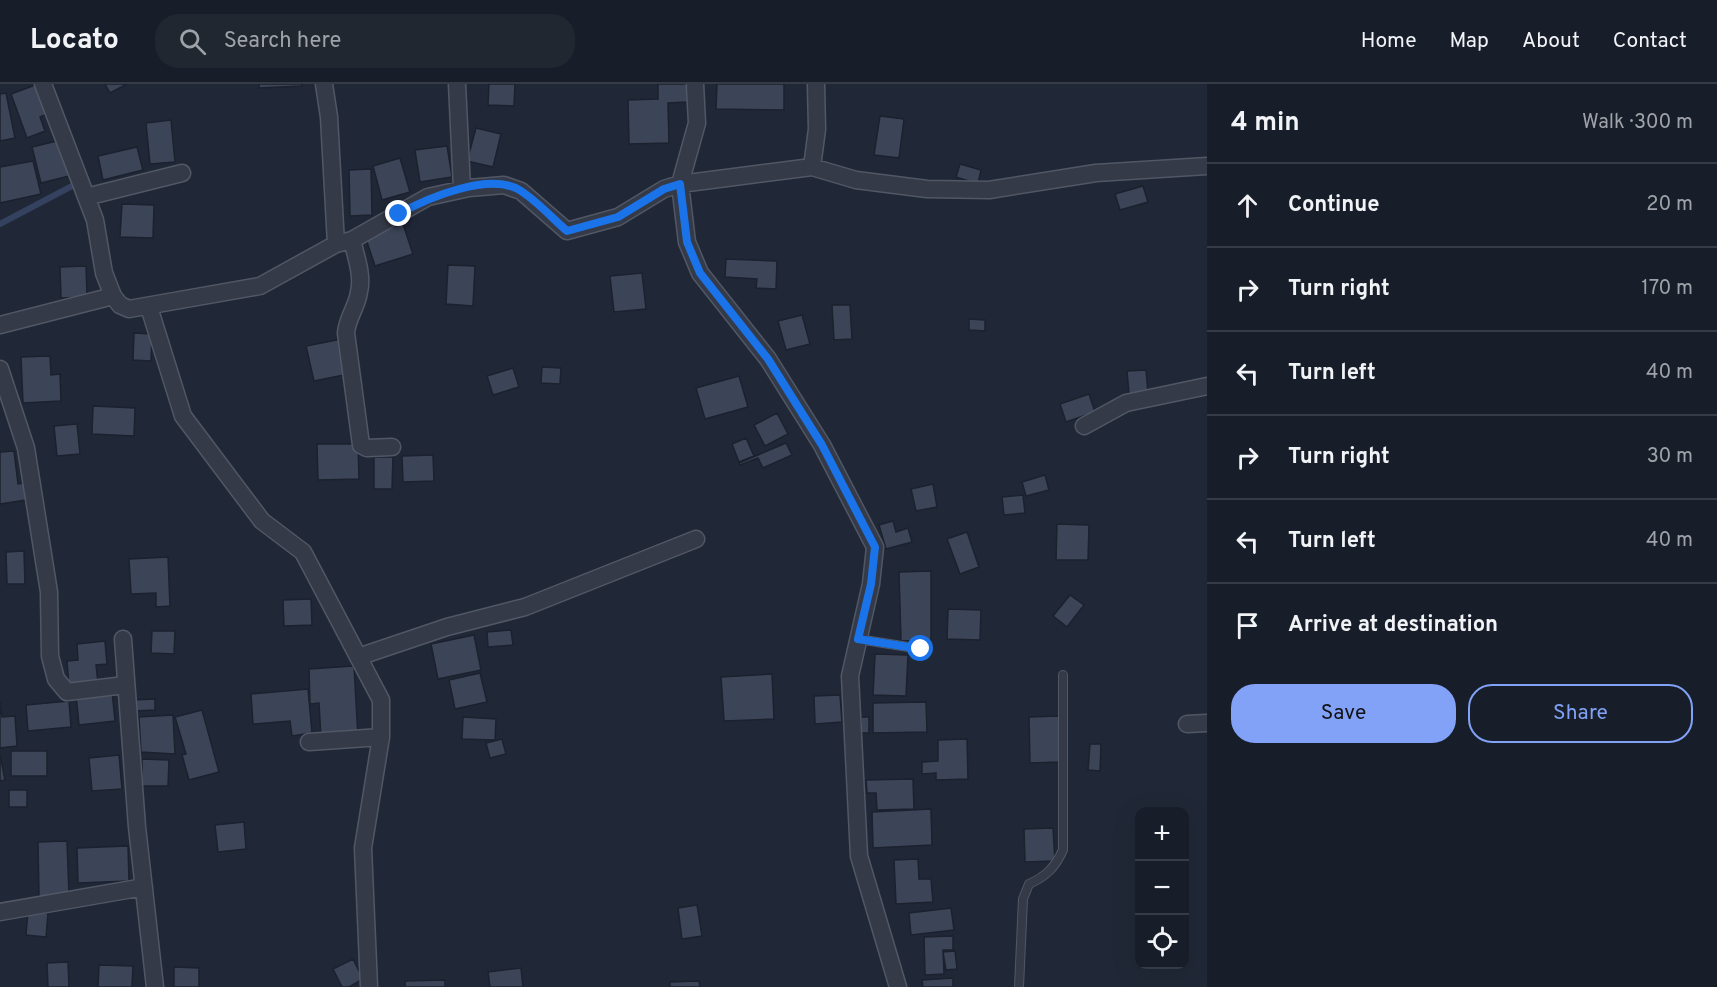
<!DOCTYPE html>
<meta charset="utf-8">
<style>
body{margin:0;font-family:Overpass,sans-serif;background:#212731;color:#f1f3f6}
.controls{position:absolute;right:18px;bottom:18px;display:grid;overflow:hidden;border-radius:12px;box-shadow:0 6px 24px #0002}
.controls button{width:54px;height:54px;display:grid;place-items:center;padding:0;border:0;border-bottom:2px solid #363c46;background:#181e29;color:#f1f3f6;font:30px sans-serif}
.stop{position:absolute;width:18px;height:18px;margin:-14px;border:4px solid #1a73e8;border-radius:50%;background:#fff}
.stop.end{background:#1a73e8;border-color:#fff;box-shadow:0 2px 6px #0008}
.list{margin:0;padding:0;list-style:none}
h2{display:flex;justify-content:space-between;align-items:center;height:78px;margin:0;padding:0 24px;font-size:26px}
h2 small{font-size:20px;font-weight:400;color:#9fa2a8}
.list li{display:grid;grid-template-columns:39px 1fr auto;gap:18px;align-items:center;box-sizing:border-box;height:84px;padding:0 24px;border-top:2px solid #363c46}
.list b{display:block;font-size:22px;white-space:nowrap}
.list em{font-size:20px;font-style:normal;color:#9fa2a8}
.actions{display:flex;gap:12px;padding:18px 24px}
.actions a{flex:1;padding:14px 0;border:2px solid #81a2f6;border-radius:24px;text-align:center;font-size:21px;color:#81a2f6}
.actions .main{background:#81a2f6;color:#111}
.icon{flex:none;width:33px;height:33px;fill:none;stroke:currentColor;stroke-width:2;stroke-linecap:round;stroke-linejoin:round}
.map{position:relative;flex:none;width:1207px;height:903px;overflow:hidden}
header{display:flex;align-items:center;gap:36px;box-sizing:border-box;height:84px;padding:0 30px;background:#181e29;border-bottom:2px solid #363c46}
header strong{font-size:28px}
nav{display:flex;gap:33px;margin-inline-start:auto;font-size:21px}
.search{width:420px;height:54px;background:#212731;display:flex;align-items:center;gap:15px;box-sizing:border-box;padding:0 21px;border-radius:24px;color:#9fa2a8;font-size:22px}
main{display:flex}
aside{flex:1;background:#181e29}
.map>svg:first-child{display:block}
</style>
<header>
<strong>Locato</strong>
<div class="search"><svg class="icon" aria-label="search" viewBox="0 0 24 24"><circle cx="10" cy="10" r="6"/><path d="M15 15l6 6"/></svg>Search here</div>
<nav><a>Home</a><a>Map</a><a>About</a><a>Contact</a></nav>
</header>
<main>
<div class="map">
<svg width="1207" height="903" viewBox="0 0 1207 903">
<rect width="100%" height="100%" fill="#202837"/>
<g fill="none" stroke-linecap="round" stroke-linejoin="round">
<!-- stream -->
<path stroke="#34415f" stroke-width="6" d="M 0,140 L 72,102"/>
</g>
<!-- building -->
<path fill="#3c4557" stroke="#1b212e" stroke-width="1.5" d="M 38,0 L 48,30 L 40,33 L 45,47 L 27,54 L 11,10 Z
M 105,0 L 127,0 L 110,9 Z
M 259,0 L 302,0 L 302,2 L 259,4 Z
M 489,0 L 515,0 L 514,22 L 488,21 Z
M 658,0 L 688,0 L 689,18 L 668,19 L 669,59 L 629,60 L 628,16 L 658,15 Z
M 717,0 L 784,0 L 784,26 L 716,25 Z
M 6,9 L 15,54 L 0,57 L 0,10 Z
M 880,32 L 904,35 L 899,74 L 874,71 Z
M 171,36 L 175,78 L 150,80 L 146,39 Z
M 476,44 L 501,50 L 493,83 L 467,77 Z
M 61,56 L 69,92 L 41,99 L 32,63 Z
M 447,62 L 452,93 L 420,98 L 415,66 Z
M 137,63 L 143,86 L 103,96 L 98,72 Z
M 400,74 L 410,108 L 382,116 L 373,82 Z
M 33,77 L 41,110 L 0,119 L 0,83 Z
M 960,80 L 981,86 L 978,100 L 956,93 Z
M 371,85 L 372,131 L 350,132 L 349,86 Z
M 1143,102 L 1148,118 L 1120,126 L 1115,110 Z
M 122,120 L 154,121 L 153,154 L 120,153 Z
M 403,140 L 413,170 L 375,182 L 365,152 Z
M 726,175 L 777,177 L 776,205 L 756,204 L 757,195 L 725,193 Z
M 448,181 L 475,182 L 473,222 L 446,220 Z
M 86,182 L 87,213 L 61,214 L 60,183 Z
M 642,189 L 646,225 L 614,228 L 610,192 Z
M 832,221 L 850,221 L 852,255 L 834,256 Z
M 802,231 L 810,260 L 786,266 L 778,237 Z
M 969,235 L 985,236 L 985,247 L 969,246 Z
M 134,249 L 152,250 L 151,277 L 133,276 Z
M 342,255 L 349,290 L 314,297 L 306,262 Z
M 50,272 L 51,291 L 60,290 L 61,317 L 23,319 L 21,273 Z
M 542,283 L 561,284 L 560,300 L 541,299 Z
M 513,284 L 519,303 L 493,311 L 487,292 Z
M 1146,286 L 1148,309 L 1129,310 L 1127,287 Z
M 739,292 L 748,323 L 705,335 L 696,304 Z
M 1089,310 L 1095,328 L 1066,338 L 1060,320 Z
M 93,322 L 135,324 L 134,352 L 92,350 Z
M 777,329 L 788,350 L 765,362 L 754,341 Z
M 77,340 L 80,370 L 57,372 L 54,342 Z
M 746,354 L 754,372 L 739,378 L 732,360 Z
M 786,359 L 792,371 L 763,384 L 758,374 L 740,381 L 739,379 Z
M 317,360 L 358,360 L 359,395 L 318,396 Z
M 14,367 L 18,400 L 24,399 L 26,416 L 0,420 L 0,368 Z
M 433,371 L 434,397 L 403,398 L 402,372 Z
M 374,373 L 393,373 L 392,405 L 374,405 Z
M 1045,391 L 1049,406 L 1026,412 L 1022,398 Z
M 933,400 L 937,423 L 916,427 L 911,405 Z
M 1023,411 L 1025,429 L 1004,431 L 1002,413 Z
M 893,437 L 896,448 L 908,444 L 912,458 L 886,465 L 879,441 Z
M 1057,440 L 1089,441 L 1088,476 L 1056,476 Z
M 967,448 L 979,483 L 960,490 L 947,455 Z
M 24,467 L 25,500 L 7,500 L 6,468 Z
M 168,473 L 170,522 L 156,523 L 156,509 L 131,510 L 129,475 Z
M 931,487 L 931,556 L 901,557 L 899,488 Z
M 1070,511 L 1084,521 L 1067,543 L 1053,532 Z
M 311,515 L 312,541 L 284,542 L 283,516 Z
M 948,525 L 981,526 L 980,556 L 947,555 Z
M 511,546 L 513,561 L 488,563 L 487,548 Z
M 152,547 L 175,547 L 174,570 L 151,569 Z
M 474,551 L 481,586 L 438,595 L 431,560 Z
M 105,557 L 107,580 L 96,581 L 98,599 L 69,603 L 67,577 L 78,576 L 77,560 Z
M 875,570 L 908,571 L 906,612 L 873,611 Z
M 354,582 L 358,653 L 321,654 L 319,619 L 310,620 L 309,585 Z
M 480,589 L 487,618 L 455,625 L 449,596 Z
M 772,590 L 774,635 L 724,637 L 721,593 Z
M 308,605 L 312,649 L 292,652 L 290,637 L 253,640 L 251,610 Z
M 112,607 L 115,637 L 79,641 L 76,610 Z
M 840,611 L 842,638 L 815,640 L 814,612 Z
M 155,615 L 155,626 L 133,627 L 132,616 Z
M 69,617 L 71,643 L 28,647 L 26,621 Z
M 0,618 L 2,633 L 15,632 L 17,662 L 0,664 Z
M 926,618 L 927,648 L 873,649 L 873,619 Z
M 202,626 L 219,688 L 189,696 L 182,671 L 186,670 L 175,633 Z
M 173,631 L 175,670 L 141,668 L 139,633 Z
M 1059,632 L 1060,678 L 1030,679 L 1029,633 Z
M 463,633 L 496,635 L 495,656 L 462,655 Z
M 861,633 L 869,633 L 869,649 L 861,649 Z
M 502,655 L 506,670 L 490,674 L 486,659 Z
M 967,655 L 968,695 L 936,696 L 936,689 L 922,690 L 922,678 L 938,677 L 938,656 Z
M 1090,660 L 1101,660 L 1100,687 L 1088,686 Z
M 11,667 L 47,667 L 47,692 L 11,692 Z
M 0,670 L 5,696 L 0,697 Z
M 119,671 L 122,705 L 92,707 L 89,674 Z
M 142,675 L 169,676 L 168,702 L 142,702 Z
M 913,695 L 914,725 L 877,726 L 876,709 L 867,709 L 866,696 Z
M 9,706 L 27,706 L 27,723 L 9,723 Z
M 931,725 L 932,761 L 873,764 L 872,728 Z
M 244,738 L 246,765 L 218,768 L 215,741 Z
M 1053,744 L 1055,777 L 1025,778 L 1024,745 Z
M 67,757 L 69,812 L 39,813 L 38,758 Z
M 128,762 L 129,797 L 78,799 L 77,764 Z
M 918,775 L 919,795 L 931,795 L 933,818 L 896,820 L 894,776 Z
M 697,821 L 702,852 L 682,855 L 678,824 Z
M 951,824 L 954,846 L 911,851 L 909,829 Z
M 28,827 L 48,829 L 46,853 L 26,851 Z
M 953,852 L 953,866 L 943,866 L 944,890 L 925,891 L 924,853 Z
M 955,867 L 957,885 L 946,886 L 943,868 Z
M 353,875 L 363,895 L 349,903 L 342,903 L 333,885 Z
M 68,878 L 69,903 L 48,903 L 47,879 Z
M 99,881 L 133,882 L 132,903 L 98,903 Z
M 174,883 L 199,884 L 199,903 L 174,903 Z
M 521,884 L 523,903 L 490,903 L 488,888 Z
M 953,894 L 953,903 L 923,903 L 922,896 Z
M 445,896 L 445,903 L 405,903 L 405,897 Z
M 699,897 L 700,903 L 670,903 L 670,898 Z"/>
<g fill="none" stroke-linecap="round" stroke-linejoin="round">
<defs>
<path id="lane" d="M 858,555 L 921,565
M 1019,903 L 1023,815 L 1029,800 C 1047,792 1055,783 1063,766 L 1063,591"/>
<path id="street" d="M 43,0 L 95,136 L 104,189 L 113,212 L 120,221 L 129,225 L 260,202 L 336,160 L 352,156 L 428,113 L 469,104 L 504,101 L 521,107 L 567,147 L 618,133 L 664,105 L 680,100 L 687,158 L 700,189 L 768,275 L 822,361 L 875,463 L 871,500 L 850,592 L 859,772 L 898,903
M 324,0 L 329,33 L 336,160
M 457,0 L 462,105
M 695,0 L 697,39 L 680,100 L 812,83
M 816,0 L 817,45 L 812,83 L 856,96 L 927,105 L 989,106 L 1096,89 L 1207,82
M 86,113 L 182,89
M 352,156 C 356,173 363,191 359,208 C 357,223 347,234 346,249 L 361,361 L 367,364 L 392,363
M 149,223 L 183,332 L 262,437 L 303,468 L 381,616 L 381,653 L 363,764 L 369,903
M 0,241 L 113,212
M 0,285 L 26,364 L 49,508 L 50,572 L 56,595 L 67,608 L 125,601
M 1084,342 L 1126,319 L 1207,302
M 123,555 L 137,743 L 155,903
M 358,573 L 447,543 L 525,523 L 696,455
M 1187,640 L 1207,639
M 309,658 L 381,653
M 0,828 L 144,803"/>
</defs>
<!-- lane casing -->
<use href="#lane" stroke="#515765" stroke-width="10"/>
<!-- street casing -->
<use href="#street" stroke="#515765" stroke-width="19"/>
<!-- lane -->
<use href="#lane" stroke="#343a48" stroke-width="8"/>
<!-- street -->
<use href="#street" stroke="#343a48" stroke-width="16"/>
</g>
<g fill="none" stroke-linecap="round" stroke-linejoin="round">
<!-- route -->
<path stroke="#1a73e8" stroke-width="8" d="M 399,130 C 427,114 491,87 521,107 C 538,118 552,134 567,147 L 618,133 L 664,105 L 680,100 L 687,158 L 700,189 L 768,275 L 822,361 L 875,463 L 871,500 L 858,555 L 921,565"/>
</g>
</svg>
<div class="controls">
<button>+</button>
<button>−</button>
<button><svg class="icon" aria-label="locate" viewBox="0 0 24 24"><circle cx="12" cy="12" r="6"/><path d="M12 2v4M12 18v4M2 12h4M18 12h4"/></svg></button>
</div>
<div class="stop" style="left:921px;top:565px"></div>
<div class="stop end" style="left:399px;top:130px"></div>
</div>
<aside>
<h2>4 min<small>Walk · 300 m</small></h2>
<ul class="list">
<li><svg class="icon" aria-label="ahead" viewBox="0 0 24 24"><path d="M12 20V5M6 11l6-6 6 6"/></svg><div><b>Continue</b></div><em>20 m</em></li>
<li><svg class="icon" aria-label="right" viewBox="0 0 24 24"><path d="M7 20v-9h11M14 6l5 5-5 5"/></svg><div><b>Turn right</b></div><em>170 m</em></li>
<li><svg class="icon" aria-label="left" viewBox="0 0 24 24"><path d="M17 20v-9H6M10 6l-5 5 5 5"/></svg><div><b>Turn left</b></div><em>40 m</em></li>
<li><svg class="icon" aria-label="right" viewBox="0 0 24 24"><path d="M7 20v-9h11M14 6l5 5-5 5"/></svg><div><b>Turn right</b></div><em>30 m</em></li>
<li><svg class="icon" aria-label="left" viewBox="0 0 24 24"><path d="M17 20v-9H6M10 6l-5 5 5 5"/></svg><div><b>Turn left</b></div><em>40 m</em></li>
<li><svg class="icon" aria-label="arrive" viewBox="0 0 24 24"><path d="M6 21V4h12l-3 4 3 4H6"/></svg><div><b>Arrive at destination</b></div></li>
</ul>
<div class="actions"><a class="main">Save</a><a>Share</a></div>
</aside>
</main>
